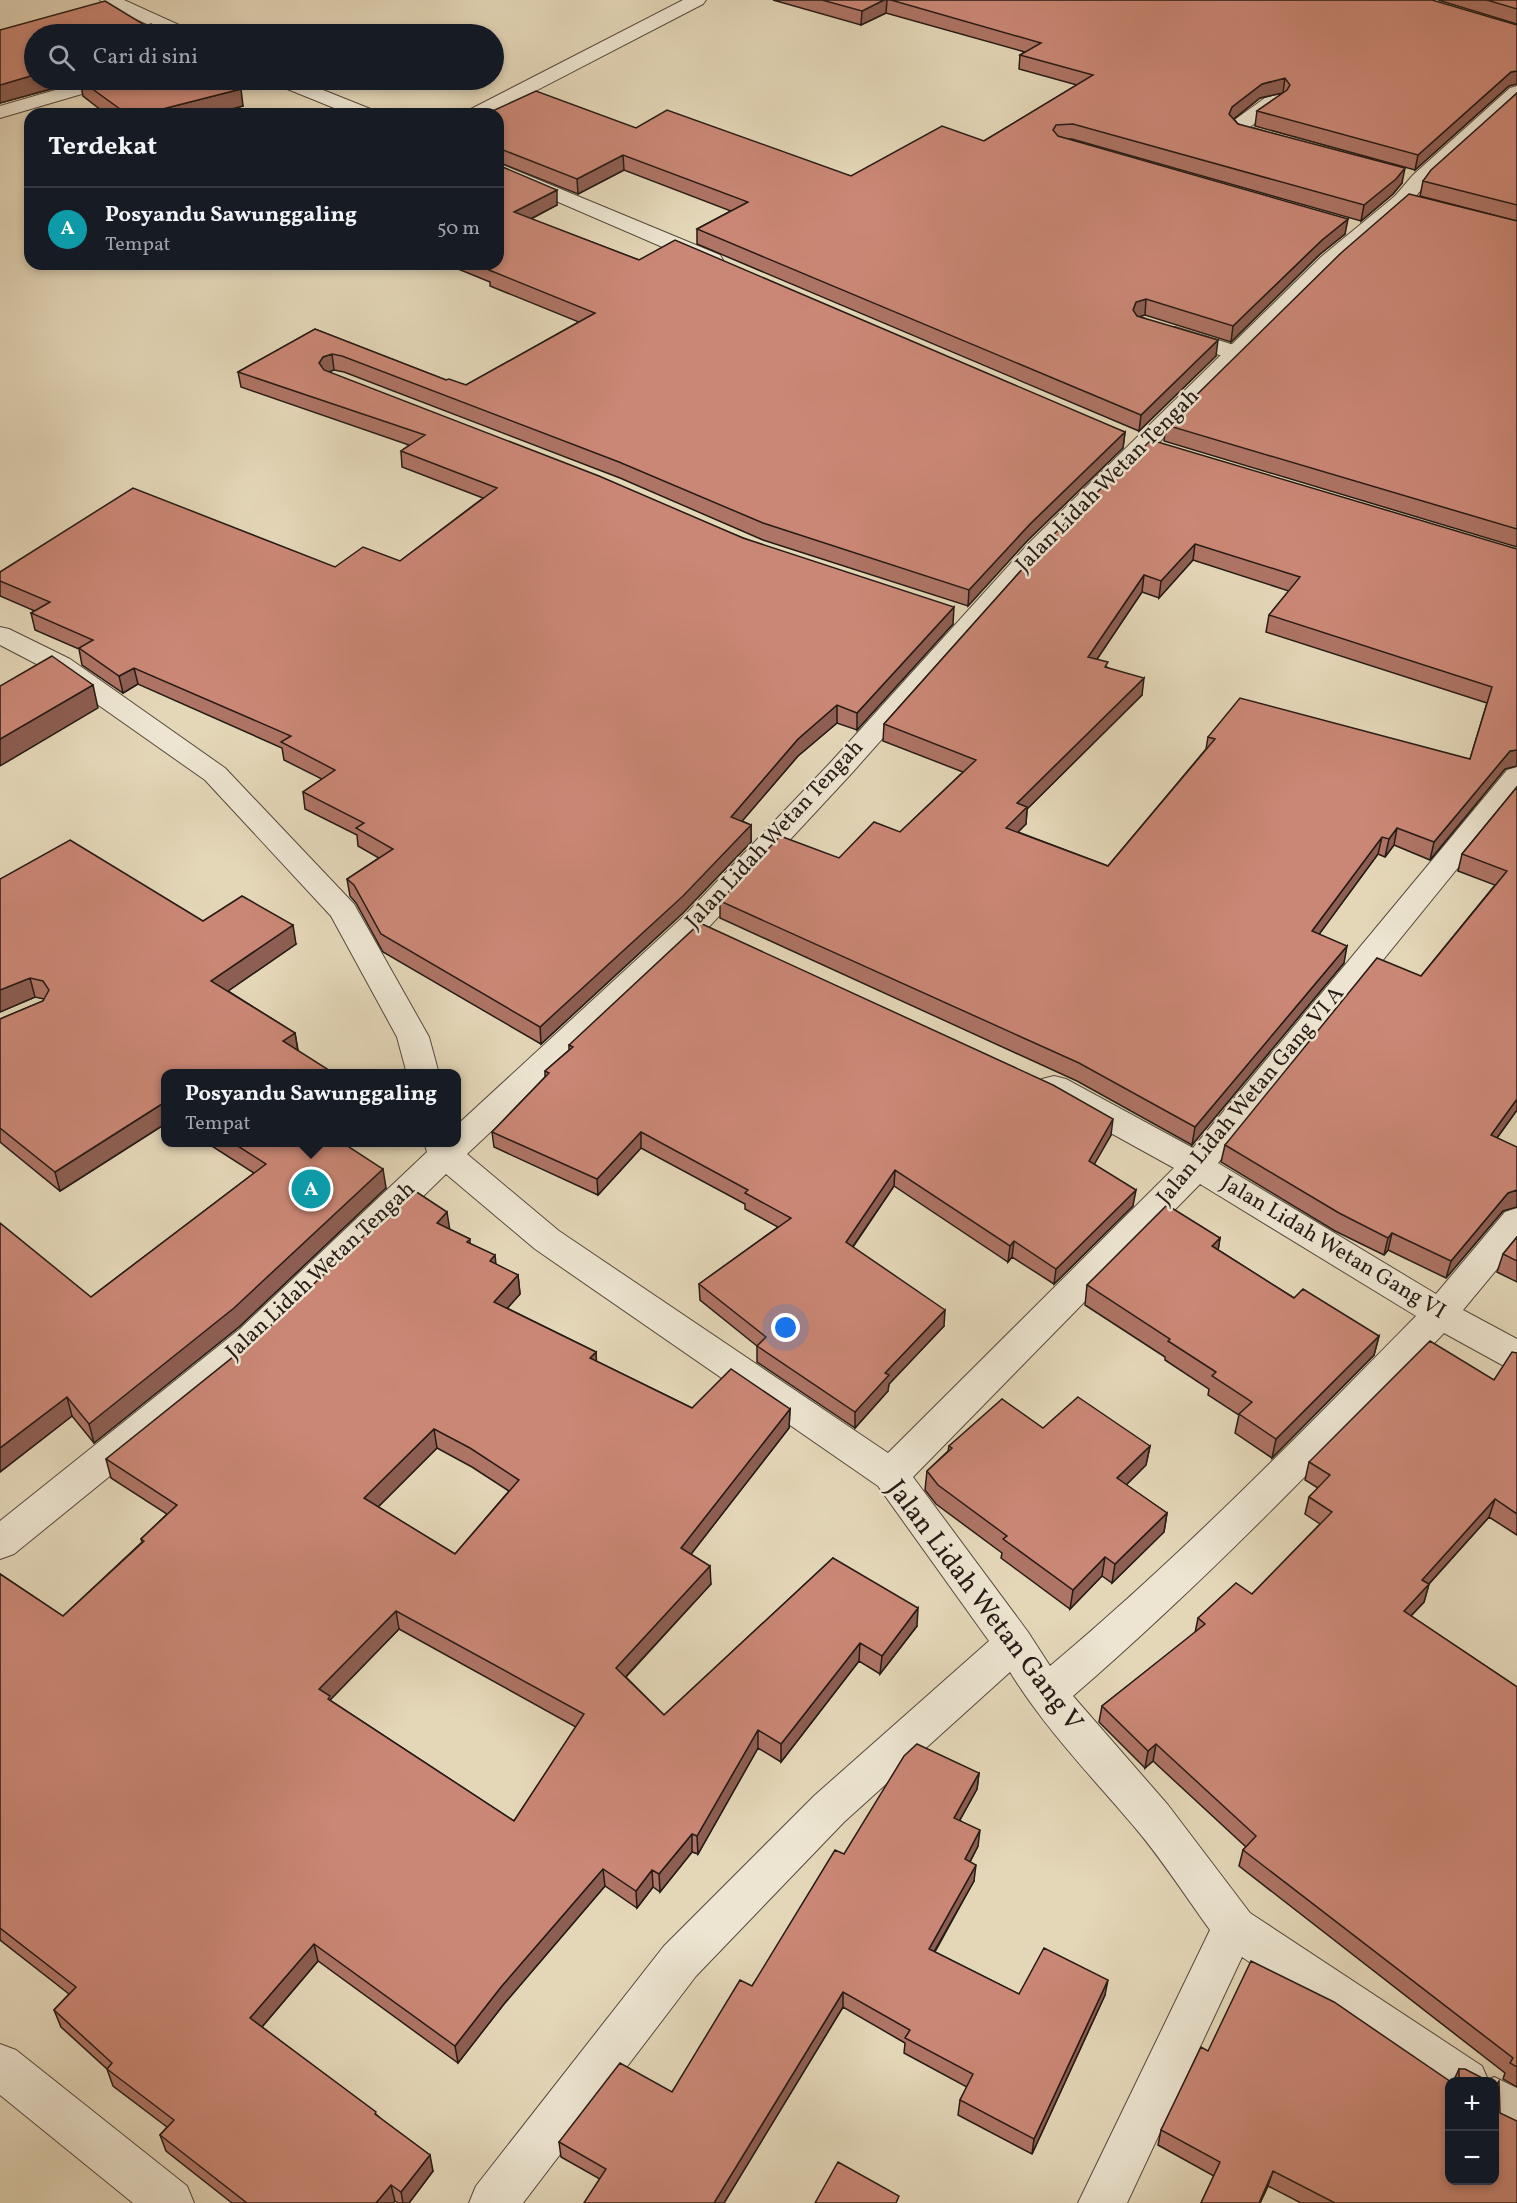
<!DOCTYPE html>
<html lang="id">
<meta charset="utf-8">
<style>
body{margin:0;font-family:Vollkorn,serif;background:#242831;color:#f1f3f6}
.controls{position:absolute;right:18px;bottom:18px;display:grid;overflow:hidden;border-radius:12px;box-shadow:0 3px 9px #0003}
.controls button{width:54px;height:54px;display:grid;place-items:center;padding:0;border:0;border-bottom:2px solid #363941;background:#171b24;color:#f1f3f6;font:30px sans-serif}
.you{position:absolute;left:786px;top:1328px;width:21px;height:21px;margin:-15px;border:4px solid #fff;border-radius:50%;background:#1a73e8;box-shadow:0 0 0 9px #1a73e833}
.badge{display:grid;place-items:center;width:39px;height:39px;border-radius:50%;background:#c59692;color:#fff;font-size:20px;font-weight:700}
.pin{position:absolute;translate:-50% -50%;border:3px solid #fff;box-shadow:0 2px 6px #0006}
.popup{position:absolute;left:161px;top:1069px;width:300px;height:78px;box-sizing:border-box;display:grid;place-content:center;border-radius:12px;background:#171b24;filter:drop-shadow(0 2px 4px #0005);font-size:20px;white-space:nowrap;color:#9ea1a6}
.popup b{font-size:22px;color:#f1f3f6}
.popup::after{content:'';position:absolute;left:50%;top:100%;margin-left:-12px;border:12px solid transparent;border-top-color:#171b24}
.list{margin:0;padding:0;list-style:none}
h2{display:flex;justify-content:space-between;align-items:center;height:78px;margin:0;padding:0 24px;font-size:26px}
h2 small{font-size:20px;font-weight:400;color:#9ea1a6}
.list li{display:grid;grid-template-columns:39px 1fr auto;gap:18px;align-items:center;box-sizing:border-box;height:84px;padding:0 24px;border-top:2px solid #363941}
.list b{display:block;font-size:22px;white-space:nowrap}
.list p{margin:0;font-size:20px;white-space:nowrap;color:#9ea1a6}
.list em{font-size:20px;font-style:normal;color:#9ea1a6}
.icon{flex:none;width:33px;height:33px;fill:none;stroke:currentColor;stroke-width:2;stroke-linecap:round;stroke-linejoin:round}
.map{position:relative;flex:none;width:1517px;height:2203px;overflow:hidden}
.search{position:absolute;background:#171b24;box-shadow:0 3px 9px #0003;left:24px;top:24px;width:480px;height:66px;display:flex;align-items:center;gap:15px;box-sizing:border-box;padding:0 21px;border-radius:33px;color:#9ea1a6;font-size:22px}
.panel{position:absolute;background:#171b24;box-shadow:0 3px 9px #0003;left:24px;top:108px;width:480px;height:162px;border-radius:18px}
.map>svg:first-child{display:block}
</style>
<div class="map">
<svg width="1517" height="2203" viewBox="0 0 1517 2203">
<rect width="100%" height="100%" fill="#e4d7b8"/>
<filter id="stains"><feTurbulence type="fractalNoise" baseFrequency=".00333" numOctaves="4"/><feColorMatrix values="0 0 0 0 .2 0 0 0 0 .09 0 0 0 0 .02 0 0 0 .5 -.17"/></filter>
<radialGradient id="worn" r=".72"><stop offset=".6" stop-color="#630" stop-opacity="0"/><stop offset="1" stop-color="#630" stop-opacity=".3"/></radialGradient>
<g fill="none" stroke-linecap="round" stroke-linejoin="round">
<defs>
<path id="service" d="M 1175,327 L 1244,348 L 1248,353 L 1244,358 L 1236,360 L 1167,339 L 1164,334 L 1167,329 Z"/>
<path id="minor" d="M 100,0 L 124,0 L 190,30 L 192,34 L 169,34 L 103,4 Z
M 683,0 L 706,0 L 703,4 L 491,114 L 466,114 L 469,110 Z
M 90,80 L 119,80 L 116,84 L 0,118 L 0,106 Z
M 272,80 L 298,80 L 373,110 L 376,114 L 349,114 L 275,84 Z
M 1517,86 L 1517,102 L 1427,183 L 1409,204 L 1337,267 L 1048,552 L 851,774 L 707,929 L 467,1154 L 559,1231 L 888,1453 L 1174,1168 L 1042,1095 L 1038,1087 L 1042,1079 L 1054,1076 L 1066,1079 L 1193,1148 L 1507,770 L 1517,767 L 1517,795 L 1218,1163 L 1436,1294 L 1505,1212 L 1517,1208 L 1517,1245 L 1463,1310 L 1517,1339 L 1517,1370 L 1504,1366 L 1444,1333 C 1324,1458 1204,1583 1073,1696 L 1168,1805 L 1250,1913 L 1482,2066 L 1488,2080 L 1494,2077 L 1517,2088 L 1517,2137 L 1494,2126 L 1494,2082 L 1450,2082 L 1450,2098 L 1242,1957 L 1127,2203 L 1078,2203 L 1210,1930 C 1186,1897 1163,1861 1137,1830 C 1093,1778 1046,1730 1010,1672 L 844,1822 L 696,1976 L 523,2203 L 469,2203 L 476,2186 L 664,1946 L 814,1796 L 989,1641 L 878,1486 L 535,1249 L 446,1174 L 266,1349 L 14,1554 L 0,1559 L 0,1521 L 240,1329 L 427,1152 L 424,1142 L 457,1142 L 457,1125 L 685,915 L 831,762 L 1030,542 L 1321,257 L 1395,196 L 1413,175 L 1510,88 ZM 1200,1184 L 1416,1316 C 1297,1437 1180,1557 1050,1666 L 1028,1632 L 913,1477 Z
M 1276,93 L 1283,95 L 1286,99 L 1283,103 L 1250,127 L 1284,137 L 1287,141 L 1284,145 C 1270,149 1238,141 1229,128 L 1233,121 L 1269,95 Z
M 498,163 L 720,255 L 723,260 L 720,265 L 712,267 L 704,265 L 498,176 Z
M 0,627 L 9,629 L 70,659 L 225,768 L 354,904 L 429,1037 L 439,1074 L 407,1074 L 397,1037 L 331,916 L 205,780 L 50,671 L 0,645 Z
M 0,2044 L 16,2050 L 187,2186 L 194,2203 L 133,2203 L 0,2095 Z"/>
</defs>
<!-- service casing -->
<use href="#service" stroke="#564a3e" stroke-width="2"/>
<!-- minor casing -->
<use href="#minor" stroke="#564a3e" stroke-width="2"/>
<!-- service -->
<use href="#service" fill="#ede5d1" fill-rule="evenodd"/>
<!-- minor -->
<use href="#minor" fill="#ede5d1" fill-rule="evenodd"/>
</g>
<!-- wall -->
<path fill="#ae7465" stroke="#271b16" stroke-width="1.5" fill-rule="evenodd" d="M 773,0 L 995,0 L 1509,86 L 1415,170 L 1255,126 L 1257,111 L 1283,93 L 1260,98 L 1234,119 L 1238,124 L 1402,183 L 1393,194 L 1361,221 L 1072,139 L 1067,139 L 1345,234 L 1319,255 L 1231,342 L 1145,315 L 1140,316 L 1216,356 L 1139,431 L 697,244 L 697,229 L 731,211 L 624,170 L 578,194 L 498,162 L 498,114 L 636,128 L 851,176 L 984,141 L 1077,85 L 1019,69 L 1020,55 L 1025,52 L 886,13 L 861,25 Z
M 1438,0 L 1517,0 L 1517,24 Z
M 0,30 L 168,34 L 34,34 L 34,80 L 229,80 L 243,106 L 213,114 L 106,114 L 83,96 L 80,81 L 0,103 Z
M 1517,93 L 1517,221 L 1420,196 L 1423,181 Z
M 498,165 L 557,205 L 531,219 L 639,260 L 1125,432 L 1123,448 L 1028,540 L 968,606 L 763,540 L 620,478 L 344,372 L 334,370 L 328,372 L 743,538 L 953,624 L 857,730 L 837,723 L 798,756 L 742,821 L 751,825 L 751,842 L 683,913 L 541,1044 L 383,952 L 356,903 L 350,896 L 347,879 L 379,858 L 358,846 L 357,835 L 305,809 L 303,792 L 322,779 L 284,760 L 282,748 L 138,684 L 123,693 L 82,665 L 79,649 L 35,630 L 31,613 L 35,611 L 0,596 L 0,572 L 335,567 L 400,561 L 483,498 L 402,467 L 401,451 L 409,445 L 241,387 L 238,372 L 315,329 L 446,380 L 466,385 L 579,322 L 490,286 L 490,282 L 446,264 L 498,264 Z
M 1517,221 L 1517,547 L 1164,441 L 1166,425 Z
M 1051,537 L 1517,549 L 1505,769 L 1430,860 L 1394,845 L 1385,857 L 1378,854 L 1319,934 L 1344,963 L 1192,1145 L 1077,1081 L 720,918 L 720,901 L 839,858 L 900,832 L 963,772 L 883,741 L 884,724 ZM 1193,560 L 1289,591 L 1269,615 L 1266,632 L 1487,703 L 1470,759 L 1208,737 L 1206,749 L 1108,866 L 1018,832 L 1026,824 L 1027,809 L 1142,695 L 1097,659 L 1142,592 L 1159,598 Z
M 1517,787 L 1517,1110 L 1497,1138 L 1503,1211 L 1446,1278 L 1388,1250 L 1384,1255 L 1335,1231 L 1221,1162 L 1225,1145 L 1421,976 L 1495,885 L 1458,871 L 1462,854 Z
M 0,879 L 203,921 L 296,944 L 228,991 L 295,1033 L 298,1050 L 165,1074 L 165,1124 L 60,1191 L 0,1142 L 0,1019 L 43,1001 L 44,999 L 35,997 L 0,1012 Z
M 569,1045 L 1111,1135 L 1094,1164 L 1133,1206 L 1054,1284 L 1012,1257 L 1008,1262 L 894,1186 L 853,1247 L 944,1326 L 889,1384 L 888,1391 L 855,1428 L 757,1362 L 757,1346 L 700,1300 L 699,1284 L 778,1227 L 745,1209 L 745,1204 L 641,1148 L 598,1195 L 494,1147 L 492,1132 L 545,1077 L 545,1071 L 569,1050 Z
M 207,1143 L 343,1143 L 386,1188 L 239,1327 L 94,1443 L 72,1416 L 0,1472 L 91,1297 L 254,1173 Z
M 449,1229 L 470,1239 L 470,1244 L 496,1265 L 518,1275 L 520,1294 L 507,1308 L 596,1352 L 596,1361 L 692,1408 L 790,1409 L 789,1428 L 691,1554 L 711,1584 L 626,1677 L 664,1715 L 833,1558 L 917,1626 L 880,1674 L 859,1661 L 781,1762 L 758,1748 L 698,1854 L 692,1852 L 660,1892 L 653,1887 L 637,1908 L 605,1886 L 504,2004 L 458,2063 L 318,1961 L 262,2027 L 377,2115 L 433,2171 L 409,2203 L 398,2203 L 395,2201 L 393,2203 L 232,2203 L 166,2151 L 160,2135 L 167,2127 L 113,2086 L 107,2069 L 61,2027 L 54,2010 L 69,1994 L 0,1940 L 0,1574 L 63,1616 L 142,1542 L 141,1539 L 167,1514 L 111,1478 L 106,1459 ZM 437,1448 L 472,1467 L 509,1491 L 455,1554 L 378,1507 ZM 399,1629 L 576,1727 L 514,1821 L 331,1701 L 330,1700 Z
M 1517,1237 L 1517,1282 L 1497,1272 L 1503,1254 Z
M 1220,1238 L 1218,1250 L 1294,1298 L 1379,1336 L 1374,1355 L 1272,1458 L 1235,1433 L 1239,1415 L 1208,1395 L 1209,1389 L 1165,1360 L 1165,1357 L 1085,1305 L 1087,1285 Z
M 1517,1353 L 1517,1535 L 1489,1517 L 1429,1584 L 1424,1602 L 1411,1616 L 1517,1687 L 1517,2087 L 1503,2079 L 1505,2073 L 1239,1866 L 1243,1850 L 1246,1847 L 1153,1761 L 1145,1768 L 1099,1722 L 1102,1706 L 1195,1633 L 1198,1618 L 1252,1594 L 1320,1524 L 1305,1514 L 1309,1497 L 1318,1488 L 1305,1480 L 1309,1462 L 1494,1380 Z
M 1043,1428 L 1150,1446 L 1146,1465 L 1126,1485 L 1167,1513 L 1164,1532 L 1112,1583 L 1102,1576 L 1070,1609 L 1001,1558 L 1002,1553 L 936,1504 L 925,1490 L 927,1471 L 948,1451 L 949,1446 Z
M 979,1773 L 977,1789 L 960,1820 L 978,1846 L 970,1862 L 974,1881 L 935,1952 L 1019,1994 L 1105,1995 L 1032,2154 L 958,2115 L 960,2100 L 967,2087 L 904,2053 L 905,2043 L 843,2007 L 724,2203 L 584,2203 L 600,2179 L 561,2157 L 559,2142 L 672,2092 L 752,1986 L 844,1854 Z
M 1208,2051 L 1451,2082 L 1500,2113 L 1517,2203 L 1301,2203 L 1268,2186 L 1260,2203 L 1201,2203 L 1214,2176 L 1158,2145 L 1161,2130 Z
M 1459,2069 L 1490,2082 L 1453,2082 Z"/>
<!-- shaded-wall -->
<path fill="#8d5e52" stroke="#271b16" stroke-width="1.5" d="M 884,0 L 887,0 L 886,13 L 861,25 L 862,11 Z
M 1517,71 L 1517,84 L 1509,86 L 1415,170 L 1418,155 L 1511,72 Z
M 34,75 L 34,80 L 79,80 L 80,81 L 0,103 L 0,85 Z
M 1285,78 L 1283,93 L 1260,98 L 1231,121 L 1229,114 L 1232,107 L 1262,84 Z
M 241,89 L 243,106 L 213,114 L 143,114 Z
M 623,155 L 624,170 L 578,194 L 577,179 Z
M 1405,168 L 1402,183 L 1393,194 L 1361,221 L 1364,205 Z
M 557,190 L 557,205 L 515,227 L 514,212 Z
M 1348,219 L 1345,234 L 1319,255 L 1231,342 L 1233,326 L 1322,240 Z
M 1146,299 L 1145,315 L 1134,318 L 1133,310 L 1136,302 Z
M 1218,340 L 1216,356 L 1139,431 L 1141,415 Z
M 332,354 L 334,370 L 325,373 L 319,363 L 323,357 Z
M 1125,432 L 1123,448 L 1028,540 L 968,606 L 969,590 L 1030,524 Z
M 1195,544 L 1193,560 L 1159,598 L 1161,581 Z
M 1144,575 L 1142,592 L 1087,674 L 1088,657 Z
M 954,607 L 953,624 L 857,730 L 857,713 Z
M 134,668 L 138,684 L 123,693 L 119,676 Z
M 1144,678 L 1142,695 L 1027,809 L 1026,824 L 1005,845 L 1006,828 L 1017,803 Z
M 93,685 L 98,708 L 0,766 L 0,739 Z
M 837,705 L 837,723 L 798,756 L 731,834 L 731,817 L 798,739 Z
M 1517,750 L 1517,766 L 1505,769 L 1430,860 L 1434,842 L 1510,751 Z
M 751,825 L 751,842 L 683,913 L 541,1044 L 540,1027 Z
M 1397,828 L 1394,845 L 1385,857 L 1389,839 Z
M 1382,837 L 1378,854 L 1309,948 L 1312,931 Z
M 293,925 L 296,944 L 215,1000 L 211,981 Z
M 1347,946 L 1344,963 L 1192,1145 L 1195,1127 Z
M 30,978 L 35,997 L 0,1012 L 0,990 Z
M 295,1033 L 298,1052 L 283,1041 Z
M 1517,1099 L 1517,1110 L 1486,1153 L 1491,1135 Z
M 165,1102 L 165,1124 L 60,1191 L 55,1172 Z
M 1113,1119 L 1111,1135 L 1087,1177 L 1089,1161 Z
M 641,1132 L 641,1148 L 598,1195 L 597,1179 Z
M 383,1169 L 386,1188 L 239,1327 L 94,1443 L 89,1424 Z
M 895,1170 L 894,1186 L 845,1258 L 846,1242 Z
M 1136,1190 L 1133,1206 L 1054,1284 L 1056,1269 Z
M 1517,1190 L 1517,1207 L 1503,1211 L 1446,1278 L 1451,1261 L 1508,1193 Z
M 447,1212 L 450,1231 L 437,1223 Z
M 1392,1233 L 1388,1250 L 1384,1255 L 1388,1238 Z
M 1220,1238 L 1217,1257 L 1212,1246 Z
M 1014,1241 L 1012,1257 L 1008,1262 L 1010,1246 Z
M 495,1255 L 497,1274 L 490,1261 Z
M 518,1275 L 520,1294 L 496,1321 L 494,1302 Z
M 945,1310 L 944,1326 L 889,1384 L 888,1391 L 855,1428 L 855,1412 L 885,1373 Z
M 1379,1336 L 1374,1355 L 1272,1458 L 1276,1439 Z
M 596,1352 L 597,1370 L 590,1358 Z
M 67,1397 L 72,1416 L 0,1472 L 0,1448 Z
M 790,1409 L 789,1428 L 681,1567 L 681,1548 Z
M 434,1429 L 437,1448 L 368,1517 L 364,1498 Z
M 1150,1446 L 1146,1465 L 1114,1497 L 1117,1478 Z
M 1495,1499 L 1489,1517 L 1417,1597 L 1422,1580 Z
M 1167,1513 L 1164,1532 L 1112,1583 L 1115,1564 Z
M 1105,1557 L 1102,1576 L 1070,1609 L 1073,1590 Z
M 710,1566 L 711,1584 L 617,1686 L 616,1668 Z
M 1429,1584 L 1424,1602 L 1399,1628 L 1404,1611 Z
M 918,1608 L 917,1626 L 880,1674 L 882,1656 Z
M 396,1611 L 399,1629 L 330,1700 L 334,1714 L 319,1689 Z
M 860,1643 L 859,1661 L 781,1762 L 781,1744 Z
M 758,1730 L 758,1748 L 698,1854 L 697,1836 Z
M 1156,1744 L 1153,1761 L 1145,1768 L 1148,1751 Z
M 979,1773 L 977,1789 L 952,1834 L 954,1818 Z
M 980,1830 L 978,1846 L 963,1875 L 965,1859 Z
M 692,1834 L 692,1852 L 660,1892 L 659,1874 Z
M 976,1865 L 974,1881 L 927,1964 L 929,1949 Z
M 603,1869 L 605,1886 L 504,2004 L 458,2063 L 455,2046 L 501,1987 Z
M 652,1870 L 653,1887 L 637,1908 L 636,1891 Z
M 314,1944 L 318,1961 L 255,2035 L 250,2018 Z
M 1108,1980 L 1105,1995 L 1032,2154 L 1034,2139 Z
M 843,1992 L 843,2007 L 724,2203 L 714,2203 Z
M 430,2155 L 433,2171 L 409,2203 L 403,2203 L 401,2192 Z
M 1273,2171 L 1268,2186 L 1260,2203 L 1259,2203 Z
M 391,2185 L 395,2201 L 393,2203 L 376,2203 Z"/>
<!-- building -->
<path fill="#ca8775" stroke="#271b16" stroke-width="1.5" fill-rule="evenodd" d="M 822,0 L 884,0 L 862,11 Z
M 891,0 L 1432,0 L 1517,25 L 1517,71 L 1511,72 L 1418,155 L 1257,111 L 1287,90 L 1290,85 L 1285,78 L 1262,84 L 1232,107 L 1229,114 L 1238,124 L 1405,168 L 1396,179 L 1364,205 L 1073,124 L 1056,125 L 1053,130 L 1058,136 L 1348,219 L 1322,240 L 1233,326 L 1146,299 L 1136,302 L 1133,310 L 1137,316 L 1218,340 L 1141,415 L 697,229 L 748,202 L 623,155 L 577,179 L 498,148 L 498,114 L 486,114 L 536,91 L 636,128 L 667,110 L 851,176 L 942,126 L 984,141 L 1093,75 L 1020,55 L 1041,43 Z
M 1487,0 L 1517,0 L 1517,9 Z
M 105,1 L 146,26 L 151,24 L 168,34 L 34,34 L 34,75 L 0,85 L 0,30 Z
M 80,80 L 229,80 L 241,89 L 143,114 L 127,114 Z
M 1517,93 L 1517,205 L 1423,181 L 1431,170 Z
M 498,165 L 557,190 L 514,212 L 639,260 L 675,240 L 1125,432 L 1030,524 L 969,590 L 763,523 L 619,462 L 342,356 L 332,354 L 323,357 L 319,363 L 324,370 L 599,476 L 743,538 L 954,607 L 857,713 L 837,705 L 798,739 L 731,817 L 751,825 L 683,896 L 540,1027 L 381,934 L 354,885 L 347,879 L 393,849 L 356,828 L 364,823 L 303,792 L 335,770 L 281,742 L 291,736 L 134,668 L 119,676 L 79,648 L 93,640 L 31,613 L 50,602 L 0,581 L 0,572 L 133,488 L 335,567 L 363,547 L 400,561 L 497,488 L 401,451 L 425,435 L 238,372 L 315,329 L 446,380 L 449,379 L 466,385 L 595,313 L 489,270 L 492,268 L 481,264 L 498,264 Z
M 1409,194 L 1517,221 L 1517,529 L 1166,425 L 1341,253 Z
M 1151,440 L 1517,549 L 1517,750 L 1510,751 L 1434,842 L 1397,828 L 1389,839 L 1382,837 L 1312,931 L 1347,946 L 1195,1127 L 1079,1063 L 720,901 L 780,836 L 839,858 L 874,822 L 900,832 L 976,760 L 884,724 L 1051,537 ZM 1195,544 L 1300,577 L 1269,615 L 1492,687 L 1470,759 L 1240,698 L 1208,737 L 1215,739 L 1108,866 L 1006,828 L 1027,807 L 1017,803 L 1144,678 L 1105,667 L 1108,662 L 1088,657 L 1144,575 L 1161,581 Z
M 52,656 L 93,685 L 0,739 L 0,686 Z
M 1517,787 L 1517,1099 L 1491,1135 L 1517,1147 L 1517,1190 L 1508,1193 L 1451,1261 L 1392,1233 L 1388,1238 L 1339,1213 L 1225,1145 L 1377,958 L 1421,976 L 1507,871 L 1462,854 Z
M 70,840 L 203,921 L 242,896 L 293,925 L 211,981 L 295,1033 L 283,1041 L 335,1074 L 165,1074 L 165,1102 L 55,1172 L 0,1128 L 0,1019 L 43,1001 L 49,990 L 43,981 L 30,978 L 0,990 L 0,879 Z
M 700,923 L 1053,1085 L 1113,1119 L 1089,1161 L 1136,1190 L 1056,1269 L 1014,1241 L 1010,1246 L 895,1170 L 846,1242 L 945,1310 L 885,1373 L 889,1375 L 855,1412 L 757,1346 L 766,1337 L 699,1284 L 791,1218 L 745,1193 L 748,1190 L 641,1132 L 597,1179 L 492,1132 L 549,1073 L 545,1071 L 573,1047 L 569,1045 Z
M 233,1143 L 343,1143 L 383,1169 L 234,1308 L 89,1424 L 67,1397 L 0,1448 L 0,1223 L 91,1297 L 266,1164 Z
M 412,1189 L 447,1212 L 437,1223 L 470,1239 L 467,1242 L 495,1255 L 490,1261 L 518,1275 L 494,1302 L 596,1352 L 590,1358 L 692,1408 L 731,1369 L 790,1409 L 681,1548 L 710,1566 L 616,1668 L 664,1715 L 833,1558 L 918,1608 L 882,1656 L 860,1643 L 781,1744 L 758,1730 L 697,1836 L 692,1834 L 659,1874 L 652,1870 L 636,1891 L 603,1869 L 501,1987 L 455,2046 L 314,1944 L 250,2018 L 376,2112 L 375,2114 L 430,2155 L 401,2192 L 391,2185 L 376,2203 L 247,2203 L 160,2135 L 174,2120 L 107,2069 L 112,2063 L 54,2010 L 76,1987 L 0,1928 L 0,1574 L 63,1616 L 144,1541 L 141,1539 L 177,1505 L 106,1459 L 264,1332 ZM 434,1429 L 470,1448 L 519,1480 L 455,1554 L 364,1498 ZM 396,1611 L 584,1714 L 514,1821 L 328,1699 L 330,1696 L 319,1689 Z
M 1167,1205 L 1220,1238 L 1212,1246 L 1294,1298 L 1303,1289 L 1379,1336 L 1276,1439 L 1239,1414 L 1252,1402 L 1212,1376 L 1216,1372 L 1168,1341 L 1170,1339 L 1087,1285 Z
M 1517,1237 L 1517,1261 L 1503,1254 Z
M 1430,1341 L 1494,1380 L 1512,1352 L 1517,1353 L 1517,1514 L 1495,1499 L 1422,1580 L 1429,1584 L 1404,1611 L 1517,1687 L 1517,2067 L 1510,2063 L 1513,2058 L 1243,1850 L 1256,1836 L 1156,1744 L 1148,1751 L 1102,1706 L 1205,1624 L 1198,1618 L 1236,1583 L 1252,1594 L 1332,1512 L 1309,1497 L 1330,1475 L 1309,1462 Z
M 1078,1397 L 1150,1446 L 1117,1478 L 1167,1513 L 1115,1564 L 1105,1557 L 1073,1590 L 1003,1539 L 1007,1536 L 938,1485 L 927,1471 L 952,1448 L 949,1446 L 1002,1399 L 1043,1428 Z
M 917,1744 L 979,1773 L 954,1818 L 980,1830 L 965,1859 L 976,1865 L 929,1949 L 1019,1994 L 1044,1948 L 1108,1980 L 1034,2139 L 960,2100 L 973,2074 L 905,2038 L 910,2030 L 843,1992 L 714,2203 L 584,2203 L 606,2169 L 559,2142 L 620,2063 L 672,2092 L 740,1980 L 752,1986 L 835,1850 L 844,1854 L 904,1756 Z
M 1251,1961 L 1334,2002 L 1451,2082 L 1449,2082 L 1449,2181 L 1494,2181 L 1494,2084 L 1496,2085 L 1499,2081 L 1500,2113 L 1517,2121 L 1517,2203 L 1335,2203 L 1273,2171 L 1259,2203 L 1201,2203 L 1220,2162 L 1161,2130 L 1201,2047 L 1208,2051 Z
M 1459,2069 L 1465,2069 L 1490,2082 L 1459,2082 Z
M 838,2162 L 899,2196 L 896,2203 L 815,2203 Z"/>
<g text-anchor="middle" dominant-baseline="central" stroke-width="5" stroke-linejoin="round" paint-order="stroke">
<!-- street labels -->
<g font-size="22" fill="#271b16" stroke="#ede5d1">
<text transform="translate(1108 481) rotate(-45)">Jalan Lidah Wetan Tengah</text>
<text transform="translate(775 835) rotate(-47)">Jalan Lidah Wetan Tengah</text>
<text transform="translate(1251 1096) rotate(-50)">Jalan Lidah Wetan Gang VI A</text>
<text transform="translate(1333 1248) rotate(31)">Jalan Lidah Wetan Gang VI</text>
<text transform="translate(321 1271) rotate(-43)">Jalan Lidah Wetan Tengah</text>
</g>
<!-- near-street labels -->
<g font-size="27" fill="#271b16" stroke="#ede5d1">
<text transform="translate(984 1606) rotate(53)">Jalan Lidah Wetan Gang V</text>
</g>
</g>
<rect width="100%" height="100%" filter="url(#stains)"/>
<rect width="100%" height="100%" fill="url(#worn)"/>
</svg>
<div class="controls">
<button>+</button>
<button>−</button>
</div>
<div class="you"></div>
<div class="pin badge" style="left:311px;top:1189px;background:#0f9aa8">A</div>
<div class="popup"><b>Posyandu Sawunggaling</b>Tempat</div>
<div class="search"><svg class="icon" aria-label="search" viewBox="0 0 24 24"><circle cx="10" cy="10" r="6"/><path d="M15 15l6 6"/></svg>Cari di sini</div>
<section class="panel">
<h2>Terdekat<small></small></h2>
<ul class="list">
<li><span class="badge" style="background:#0f9aa8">A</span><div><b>Posyandu Sawunggaling</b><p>Tempat</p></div><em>50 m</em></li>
</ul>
</section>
</div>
